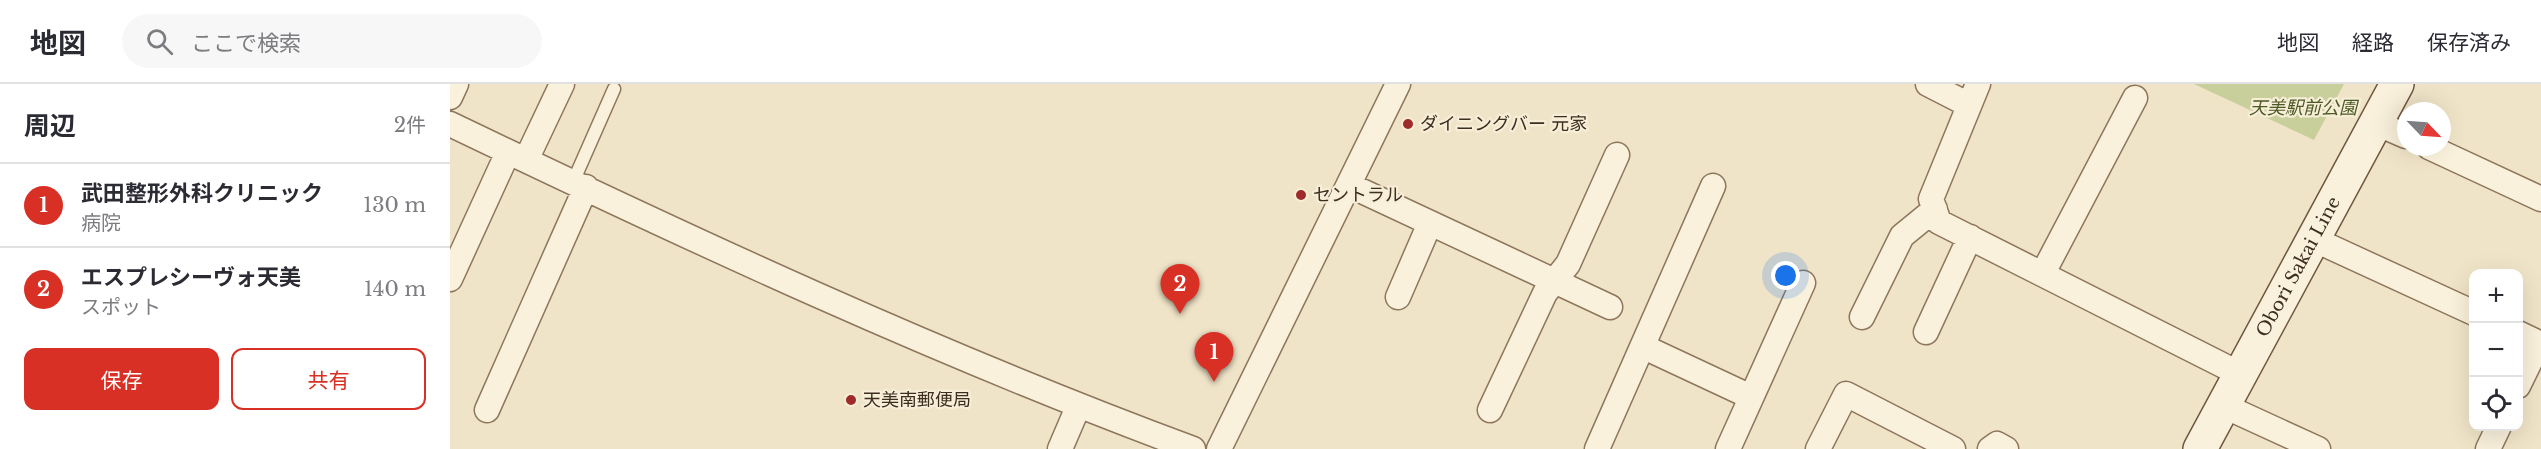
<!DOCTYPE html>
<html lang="ja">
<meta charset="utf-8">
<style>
body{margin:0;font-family:"Libre Baskerville","Noto Sans JP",serif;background:#f7f7f7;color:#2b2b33}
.controls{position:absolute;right:18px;bottom:18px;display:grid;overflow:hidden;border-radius:12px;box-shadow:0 6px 24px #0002}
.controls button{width:54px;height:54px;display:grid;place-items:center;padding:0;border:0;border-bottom:2px solid #e1e1e2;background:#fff;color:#2b2b33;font:30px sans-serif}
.compass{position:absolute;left:1947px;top:18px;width:54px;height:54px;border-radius:50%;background:#fff;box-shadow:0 6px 24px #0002;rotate:115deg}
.you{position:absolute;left:1336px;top:192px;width:21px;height:21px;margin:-15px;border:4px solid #fff;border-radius:50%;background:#1a73e8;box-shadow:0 0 0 9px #1a73e833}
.badge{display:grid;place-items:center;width:39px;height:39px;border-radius:50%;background:#d93025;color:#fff;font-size:20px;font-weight:700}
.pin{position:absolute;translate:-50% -50px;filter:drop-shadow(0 2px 3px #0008)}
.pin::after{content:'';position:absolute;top:32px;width:21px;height:18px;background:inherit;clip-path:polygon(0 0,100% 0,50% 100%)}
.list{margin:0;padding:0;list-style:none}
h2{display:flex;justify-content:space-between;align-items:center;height:78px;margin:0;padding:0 24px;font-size:26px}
h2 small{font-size:20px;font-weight:400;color:#7c7c81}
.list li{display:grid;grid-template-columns:39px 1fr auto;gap:18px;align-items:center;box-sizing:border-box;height:84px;padding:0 24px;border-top:2px solid #e1e1e2}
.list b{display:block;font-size:22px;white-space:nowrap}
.list p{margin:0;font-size:20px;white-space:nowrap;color:#7c7c81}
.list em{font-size:20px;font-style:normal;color:#7c7c81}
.actions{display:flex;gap:12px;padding:18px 24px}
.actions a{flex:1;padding:14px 0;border:2px solid #d93025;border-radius:12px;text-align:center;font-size:21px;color:#d93025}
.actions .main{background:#d93025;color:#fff}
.icon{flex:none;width:33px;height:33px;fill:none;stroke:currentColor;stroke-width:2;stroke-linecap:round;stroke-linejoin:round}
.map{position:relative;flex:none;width:2091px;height:365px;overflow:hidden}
header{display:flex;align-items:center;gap:36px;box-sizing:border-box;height:84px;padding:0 30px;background:#fff;border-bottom:2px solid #e1e1e2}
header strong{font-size:28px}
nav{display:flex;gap:33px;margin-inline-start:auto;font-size:21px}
.search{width:420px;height:54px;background:#f7f7f7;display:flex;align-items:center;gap:15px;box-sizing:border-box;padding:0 21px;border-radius:33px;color:#7c7c81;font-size:22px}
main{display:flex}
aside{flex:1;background:#fff}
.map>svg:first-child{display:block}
</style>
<header>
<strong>地図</strong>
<div class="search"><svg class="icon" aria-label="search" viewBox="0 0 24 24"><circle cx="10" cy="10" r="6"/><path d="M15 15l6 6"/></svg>ここで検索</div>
<nav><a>地図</a><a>経路</a><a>保存済み</a></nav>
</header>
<main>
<aside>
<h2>周辺<small>2件</small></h2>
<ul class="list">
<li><span class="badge">1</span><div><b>武田整形外科クリニック</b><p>病院</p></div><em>130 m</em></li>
<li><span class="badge">2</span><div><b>エスプレシーヴォ天美</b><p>スポット</p></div><em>140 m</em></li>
</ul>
<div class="actions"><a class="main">保存</a><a>共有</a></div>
</aside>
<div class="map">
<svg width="2091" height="365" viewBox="0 0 2091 365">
<rect width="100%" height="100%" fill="#f0e4c8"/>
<!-- green -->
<path fill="#c9cf9b" d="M 1744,0 L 1894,0 L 1864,56 Z"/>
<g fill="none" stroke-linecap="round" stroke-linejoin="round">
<defs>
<path id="lane" d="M 123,98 L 164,5"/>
<path id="street" d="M 1478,0 L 1519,21
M 1528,0 L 1481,115 L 1489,138 L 1790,290
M 0,13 L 6,0
M 1926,39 L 1956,52
M 0,40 C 244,157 489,271 743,365
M 1979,63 L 2091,115
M 76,76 L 112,0
M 899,101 L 1160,223
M 1863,155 L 2024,229
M 1593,189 L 1685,14
M 0,195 L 58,68
M 948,213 L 980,139
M 1412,233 L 1452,152 L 1485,125
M 1476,248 L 1520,153
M 2068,249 L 2091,260
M 1194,263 L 1301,313
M 2068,302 L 2089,259
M 1772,321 L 1868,365
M 37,326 L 136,103
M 1040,326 L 1095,209 L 1118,180 L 1167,71
M 610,365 L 628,323
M 769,365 L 948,0
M 1147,365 L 1263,102
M 1278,365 L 1353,199
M 1368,365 L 1396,310 L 1503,365
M 1540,365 L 1547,360 L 1556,365
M 2038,365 L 2049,342"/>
<g id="secondary">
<path id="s1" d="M 1750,365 L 1947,0"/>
</g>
</defs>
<!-- lane casing -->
<use href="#lane" stroke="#8d765c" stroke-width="15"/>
<!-- street casing -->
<use href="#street" stroke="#8d765c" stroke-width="27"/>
<!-- secondary casing -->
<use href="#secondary" stroke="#6f573f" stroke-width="36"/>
<!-- lane -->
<use href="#lane" stroke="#faf1dc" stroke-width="12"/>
<!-- street -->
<use href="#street" stroke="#faf1dc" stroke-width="24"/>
<!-- secondary -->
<use href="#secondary" stroke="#faf1dc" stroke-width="33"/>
</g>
<!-- markers -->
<g fill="#9e2a2b" stroke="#f7eed8" stroke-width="2">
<circle cx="958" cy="40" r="6"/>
<circle cx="851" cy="111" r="6"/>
<circle cx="401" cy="316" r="6"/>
</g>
<g text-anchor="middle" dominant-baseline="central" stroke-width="4.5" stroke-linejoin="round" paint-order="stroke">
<!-- park labels -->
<g font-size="18" font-style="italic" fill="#4d5a26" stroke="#f7eed8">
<text x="1853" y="24">天美駅前公園</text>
</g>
<!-- poi labels -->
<g font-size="18" fill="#3d2e20" stroke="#f7eed8" text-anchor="start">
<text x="970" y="40">ダイニングバー 元家</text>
<text x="863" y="111">セントラル</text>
<text x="413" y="316">天美南郵便局</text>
</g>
<!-- street labels -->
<g font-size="18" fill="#3d2e20" stroke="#f7eed8">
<text stroke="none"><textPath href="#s1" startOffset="207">Obori Sakai Line</textPath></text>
</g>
</g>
</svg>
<div class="controls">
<button>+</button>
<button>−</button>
<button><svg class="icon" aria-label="locate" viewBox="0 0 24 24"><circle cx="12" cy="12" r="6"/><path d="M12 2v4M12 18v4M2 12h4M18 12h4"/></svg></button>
</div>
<svg class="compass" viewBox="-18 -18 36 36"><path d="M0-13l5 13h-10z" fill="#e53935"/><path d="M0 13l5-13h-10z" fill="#7c7c81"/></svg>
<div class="you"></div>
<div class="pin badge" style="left:764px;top:298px">1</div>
<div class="pin badge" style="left:730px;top:230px">2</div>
</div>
</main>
